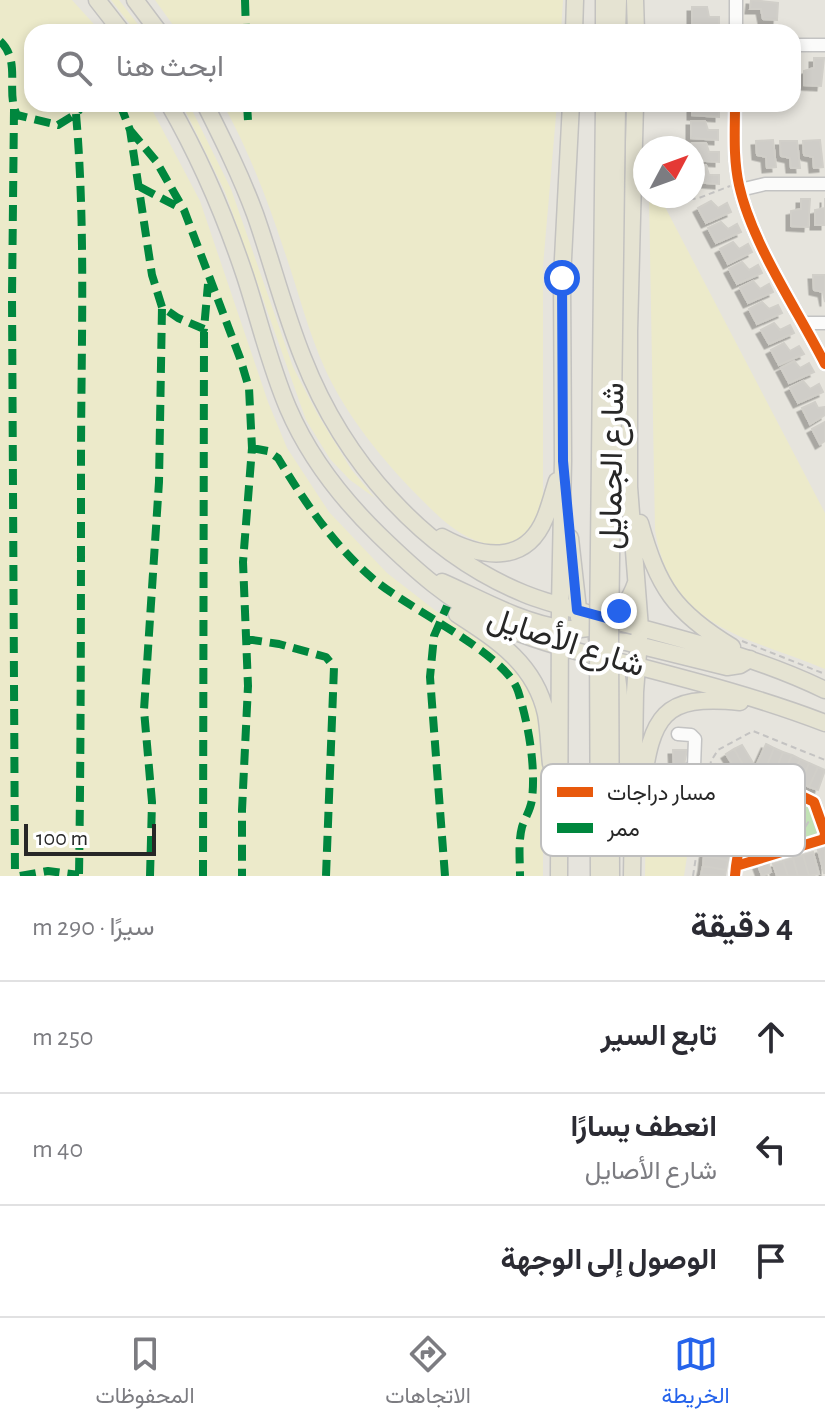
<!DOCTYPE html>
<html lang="ar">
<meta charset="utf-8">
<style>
body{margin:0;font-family:"Alegreya Sans",Vazirmatn,sans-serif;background:#f7f7f7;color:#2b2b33;direction:rtl}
.compass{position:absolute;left:633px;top:136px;width:72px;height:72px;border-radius:50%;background:#fff;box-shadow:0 4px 12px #0003;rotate:49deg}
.scale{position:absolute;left:24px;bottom:20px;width:132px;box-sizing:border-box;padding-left:8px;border:4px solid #272727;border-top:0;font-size:22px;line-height:28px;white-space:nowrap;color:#272727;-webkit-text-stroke:6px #fff;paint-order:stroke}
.stop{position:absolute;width:24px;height:24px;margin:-18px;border:6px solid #2563eb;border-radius:50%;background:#fff}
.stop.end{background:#2563eb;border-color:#fff;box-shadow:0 2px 8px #0008}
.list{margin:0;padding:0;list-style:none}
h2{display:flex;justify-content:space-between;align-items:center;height:104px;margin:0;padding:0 32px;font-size:34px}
h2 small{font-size:26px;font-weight:400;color:#7c7c81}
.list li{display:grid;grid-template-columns:52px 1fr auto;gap:24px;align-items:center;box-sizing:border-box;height:112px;padding:0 32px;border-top:2px solid #e1e1e2}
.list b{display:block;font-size:30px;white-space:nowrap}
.list p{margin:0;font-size:26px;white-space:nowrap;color:#7c7c81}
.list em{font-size:26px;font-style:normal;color:#7c7c81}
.icon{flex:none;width:44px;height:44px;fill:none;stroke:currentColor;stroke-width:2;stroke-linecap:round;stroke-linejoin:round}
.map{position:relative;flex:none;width:825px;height:876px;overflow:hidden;direction:ltr}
.search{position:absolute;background:#fff;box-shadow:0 4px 12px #0003;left:24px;right:24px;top:24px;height:88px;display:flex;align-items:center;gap:20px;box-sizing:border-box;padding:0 28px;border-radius:24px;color:#7c7c81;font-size:30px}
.sheet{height:440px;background:#fff}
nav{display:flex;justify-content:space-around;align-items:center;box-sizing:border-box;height:112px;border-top:2px solid #e1e1e2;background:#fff;font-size:22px;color:#7c7c81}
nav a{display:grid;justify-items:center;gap:4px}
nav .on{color:#2563eb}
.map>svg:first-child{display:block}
</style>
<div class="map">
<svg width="825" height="876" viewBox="0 0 825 876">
<defs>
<filter id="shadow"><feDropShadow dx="-4.5" dy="4.5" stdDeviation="0" flood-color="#0004"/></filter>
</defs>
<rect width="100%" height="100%" fill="#e6e4dd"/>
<!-- green -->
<path fill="#c2e2b5" d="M 788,792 L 814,805 L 819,837 L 776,851 Z"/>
<!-- sand -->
<path fill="#eceaca" d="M 0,0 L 72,0 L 101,32 L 32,32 L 32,104 L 149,104 L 200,201 L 268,402 L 287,448 L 329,512 L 387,573 L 436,611 L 490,643 L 521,670 L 539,705 L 543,760 L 543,876 L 0,876 Z
M 111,0 L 119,0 L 144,32 L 136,32 Z
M 155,0 L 563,0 L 561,32 L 178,32 Z
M 182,104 L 189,104 L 231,189 L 293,367 L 317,413 L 351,469 L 375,498 L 350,480 L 330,459 L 306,420 L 225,192 Z
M 223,104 L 557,104 L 543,266 L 543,506 C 532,532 513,552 483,543 C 455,535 436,514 416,494 C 381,458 347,416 326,371 C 308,332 298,290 284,250 C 268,201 248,149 223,104 Z
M 649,196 L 654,196 L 665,207 L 825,513 L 825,669 C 746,636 671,629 655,530 Z
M 697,791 L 684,876 L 645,876 L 646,806 L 657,794 Z"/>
<!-- building -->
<path fill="#cfcdc8" stroke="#d1cfc9" stroke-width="2" filter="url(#shadow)" d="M 751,0 L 778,3 L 777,20 L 763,19 L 761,9 L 750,9 Z
M 692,7 L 707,7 L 709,17 L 719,17 L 719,26 L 692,24 Z
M 793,58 L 800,58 L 798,85 L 793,85 Z
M 814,58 L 824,58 L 821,86 L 804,85 L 804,71 L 814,68 Z
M 692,104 L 719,107 L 719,117 L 692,115 Z
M 691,121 L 705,121 L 708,130 L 718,130 L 718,140 L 691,138 Z
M 773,140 L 776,167 L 767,168 L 766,157 L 757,155 L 756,141 Z
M 820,140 L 823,167 L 814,168 L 813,157 L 804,155 L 803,141 Z
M 780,141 L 797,141 L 800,168 L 791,168 L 790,158 L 781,156 Z
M 692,143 L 706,143 L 709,152 L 719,152 L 719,162 L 693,160 Z
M 693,165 L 706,165 L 709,175 L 719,175 L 719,184 L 693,182 Z
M 825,198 L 825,225 L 815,225 L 815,210 L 825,208 Z
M 801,199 L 810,199 L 808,227 L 791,226 L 791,211 L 801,209 Z
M 711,201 L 718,208 L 727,203 L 731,212 L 706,223 L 698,208 Z
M 721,222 L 728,229 L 737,224 L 741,232 L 716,243 L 708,228 Z
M 733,242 L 739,249 L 748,244 L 752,252 L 728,264 L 720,249 Z
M 742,262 L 749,270 L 758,265 L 762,273 L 737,284 L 729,269 Z
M 813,275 L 825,275 L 825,302 L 823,292 L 814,290 Z
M 753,281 L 760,289 L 769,284 L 773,292 L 748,303 L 740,288 Z
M 762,302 L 769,309 L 778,305 L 782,313 L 757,324 L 749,309 Z
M 774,323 L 780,330 L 790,325 L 794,333 L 769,344 L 761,330 Z
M 784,343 L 790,351 L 799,346 L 804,354 L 779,365 L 771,350 Z
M 794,361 L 800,368 L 809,363 L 814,372 L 789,383 L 781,368 Z
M 803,381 L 810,389 L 819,384 L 823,392 L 798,403 L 790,388 Z
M 815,402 L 818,408 L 825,407 L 825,415 L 810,424 L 802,408 Z
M 825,422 L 825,441 L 820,444 L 812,429 Z
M 766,744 L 774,748 L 766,768 L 757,764 Z
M 742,745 L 753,763 L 745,768 L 734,749 Z
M 774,748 L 783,752 L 775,772 L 766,768 Z
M 734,749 L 745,768 L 737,772 L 726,754 Z
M 673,750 L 687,750 L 683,769 L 674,769 Z
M 783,752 L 792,755 L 783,775 L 775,772 Z
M 792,755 L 800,759 L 792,779 L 783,775 Z
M 800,759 L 809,763 L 801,783 L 792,779 Z
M 809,763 L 818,767 L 809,787 L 801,783 Z
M 818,767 L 825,770 L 818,790 L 809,787 Z
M 706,846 L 730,851 L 728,860 L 704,856 Z
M 825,848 L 825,873 L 824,873 L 818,850 Z
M 813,852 L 819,874 L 809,876 L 803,855 Z
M 803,855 L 809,876 L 798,876 L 793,858 Z
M 704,856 L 728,860 L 726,870 L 703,866 Z
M 793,858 L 798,876 L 788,876 L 783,861 Z
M 783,861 L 788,876 L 777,876 L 773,864 Z
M 768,862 L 771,872 L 762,876 L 758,865 Z
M 703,866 L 726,870 L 725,876 L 701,875 Z"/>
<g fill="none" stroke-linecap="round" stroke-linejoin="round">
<defs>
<path id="minor" d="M 736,0 L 736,32
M 793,45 L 825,45
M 735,104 C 735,131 733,158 739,185 C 752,244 797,309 825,364
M 740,190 L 765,184 L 825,184
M 804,323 L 825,323
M 644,773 L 685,771 L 694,767 L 695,739 L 691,735 L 678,734
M 735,876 L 736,866 L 748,791 L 751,783 L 758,778 L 767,779 L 814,802 L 825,833 L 824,839 L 736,866"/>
<path id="major" d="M 97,0 L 122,32
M 135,0 L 159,32
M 635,0 L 636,32
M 574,32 L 575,0
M 604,32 L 604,0
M 617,32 L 618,0
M 169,104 C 200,158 225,216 245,276 C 259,319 270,366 288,408 C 309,457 341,498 379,535 C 414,569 450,602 495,623 C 538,643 587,654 633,665 C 698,682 763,699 825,723
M 205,104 C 223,140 241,176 255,214 C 272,262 284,311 303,358 C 343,460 422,552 525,594 C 549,604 575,609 601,617 C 676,638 753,655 825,690
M 640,523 C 658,587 674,612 732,647
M 442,537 C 479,557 525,567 545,518 C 550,506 553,493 557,481
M 570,538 L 579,618
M 442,582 C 498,606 604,674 636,583
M 457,614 C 497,640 535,664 546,714 C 549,730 549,748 551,764
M 597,639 L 626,642 L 727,667 L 740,665 L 750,659
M 614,664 C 627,708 610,763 628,803
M 642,788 C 652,716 662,694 740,702
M 559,876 L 560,606 L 563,461 L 562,278 L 571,104
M 632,876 L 635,692 L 640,628 L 629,487 L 629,331 L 635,104"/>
</defs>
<!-- minor casing -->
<use href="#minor" stroke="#c3c3c3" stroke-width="15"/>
<!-- major casing -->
<use href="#major" stroke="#c3c2c0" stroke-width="19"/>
<!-- path -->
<path stroke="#c4c3c2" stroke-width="2" stroke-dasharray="6 4" stroke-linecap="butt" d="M 670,203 L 699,198 L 730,186
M 742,641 L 825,674
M 800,835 L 809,821
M 793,839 C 788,828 786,814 796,806
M 693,876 L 711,761 L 718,750 L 753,731 L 825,760"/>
<!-- minor -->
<use href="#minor" stroke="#fbfbfa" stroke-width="12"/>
<!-- major -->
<use href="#major" stroke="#e5e3d2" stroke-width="16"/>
<defs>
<path id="major-bridge" d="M 599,876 L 598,636 L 604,104
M 611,876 L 610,636 L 617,104"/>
</defs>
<!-- major-bridge casing -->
<use href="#major-bridge" stroke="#c3c2c0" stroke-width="19" stroke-linecap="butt"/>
<!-- major-bridge -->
<use href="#major-bridge" stroke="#e5e3d2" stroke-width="16"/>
<!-- quiet -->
<path stroke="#00873e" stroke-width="8" stroke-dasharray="16 8" stroke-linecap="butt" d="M 245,0 L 246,32
M 0,41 C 22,62 5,91 17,115 L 58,125 L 76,114 L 84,104
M 120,104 L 130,130 L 152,275 L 162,307 L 178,318 L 204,329 L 208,284
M 247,104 L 248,121
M 14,109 L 12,297 L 15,876
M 76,114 C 86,230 81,347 81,464 C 81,602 81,739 79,876
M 130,130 L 156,161 L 184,210 L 240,358 L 249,388 L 252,448 L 243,562 L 248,686 L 242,810 L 242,876
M 140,187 L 182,209
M 252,448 L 268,451 L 278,458 C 304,501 332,543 371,577 C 404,607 506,653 518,691 C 528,723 536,765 532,799 C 531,809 525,818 522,827 C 518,842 520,861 520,876
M 246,639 L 279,644 L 326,657 L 334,667 L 326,876
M 20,876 L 48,871 L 79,875
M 150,876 L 152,802 L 144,710 L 159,482 L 162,307
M 203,876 L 204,329
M 445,876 L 430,677 L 434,636 L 447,606"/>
<defs>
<path id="cycleway" d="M 735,104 C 735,131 733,158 739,185 C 752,244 797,309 825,364
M 735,876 L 736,866 L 748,791 L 751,783 L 758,778 L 767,779 L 814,802 L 825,833 L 824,839 L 736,866"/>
</defs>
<!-- cycleway casing -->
<use href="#cycleway" stroke="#fff" stroke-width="15"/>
<!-- cycleway -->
<use href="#cycleway" stroke="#e8590c" stroke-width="10"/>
</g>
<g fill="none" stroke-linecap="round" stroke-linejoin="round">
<!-- route -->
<path stroke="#2563eb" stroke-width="10" d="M 562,278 L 563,461 L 577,610 L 610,619 L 619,611"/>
</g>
<g text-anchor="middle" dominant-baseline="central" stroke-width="8" stroke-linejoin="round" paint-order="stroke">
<!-- street labels -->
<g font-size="32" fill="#272727" stroke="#fff">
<text transform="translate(612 466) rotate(-89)">شارع الجمايل</text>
<text transform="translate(566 642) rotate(18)">شارع الأصايل</text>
</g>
</g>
<!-- legend -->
<rect x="541" y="764" width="264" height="92" rx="12" fill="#fff" stroke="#bebebe" stroke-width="2"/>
<rect x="557" y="787" width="36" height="10" fill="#e8590c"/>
<rect x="557" y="823" width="36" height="10" fill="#00873e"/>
<g font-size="22" fill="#272727">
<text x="607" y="800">مسار دراجات</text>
<text x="607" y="836">ممر</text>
</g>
</svg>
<svg class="compass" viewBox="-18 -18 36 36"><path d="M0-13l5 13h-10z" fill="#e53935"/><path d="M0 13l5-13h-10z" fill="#7c7c81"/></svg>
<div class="scale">100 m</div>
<div class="stop" style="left:562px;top:278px"></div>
<div class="stop end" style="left:619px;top:611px"></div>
<div class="search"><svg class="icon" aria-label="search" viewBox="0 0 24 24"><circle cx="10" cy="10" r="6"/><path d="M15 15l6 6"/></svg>ابحث هنا</div>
</div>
<section class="sheet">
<h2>4 دقيقة<small>سيرًا · 290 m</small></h2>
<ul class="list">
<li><svg class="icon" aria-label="ahead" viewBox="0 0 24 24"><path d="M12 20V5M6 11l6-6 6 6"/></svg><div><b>تابع السير</b></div><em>250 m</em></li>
<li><svg class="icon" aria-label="left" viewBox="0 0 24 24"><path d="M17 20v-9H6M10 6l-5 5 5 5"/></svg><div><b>انعطف يسارًا</b><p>شارع الأصايل</p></div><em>40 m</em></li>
<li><svg class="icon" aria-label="arrive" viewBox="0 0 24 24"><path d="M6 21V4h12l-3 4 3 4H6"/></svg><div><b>الوصول إلى الوجهة</b></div></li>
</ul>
</section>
<nav>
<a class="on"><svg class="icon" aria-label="map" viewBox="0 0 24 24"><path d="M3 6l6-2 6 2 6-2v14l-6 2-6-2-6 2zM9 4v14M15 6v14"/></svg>الخريطة</a>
<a><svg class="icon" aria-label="directions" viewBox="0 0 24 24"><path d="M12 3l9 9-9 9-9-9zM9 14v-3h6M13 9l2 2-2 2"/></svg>الاتجاهات</a>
<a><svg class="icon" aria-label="saved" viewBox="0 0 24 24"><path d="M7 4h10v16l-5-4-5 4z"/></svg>المحفوظات</a>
</nav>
